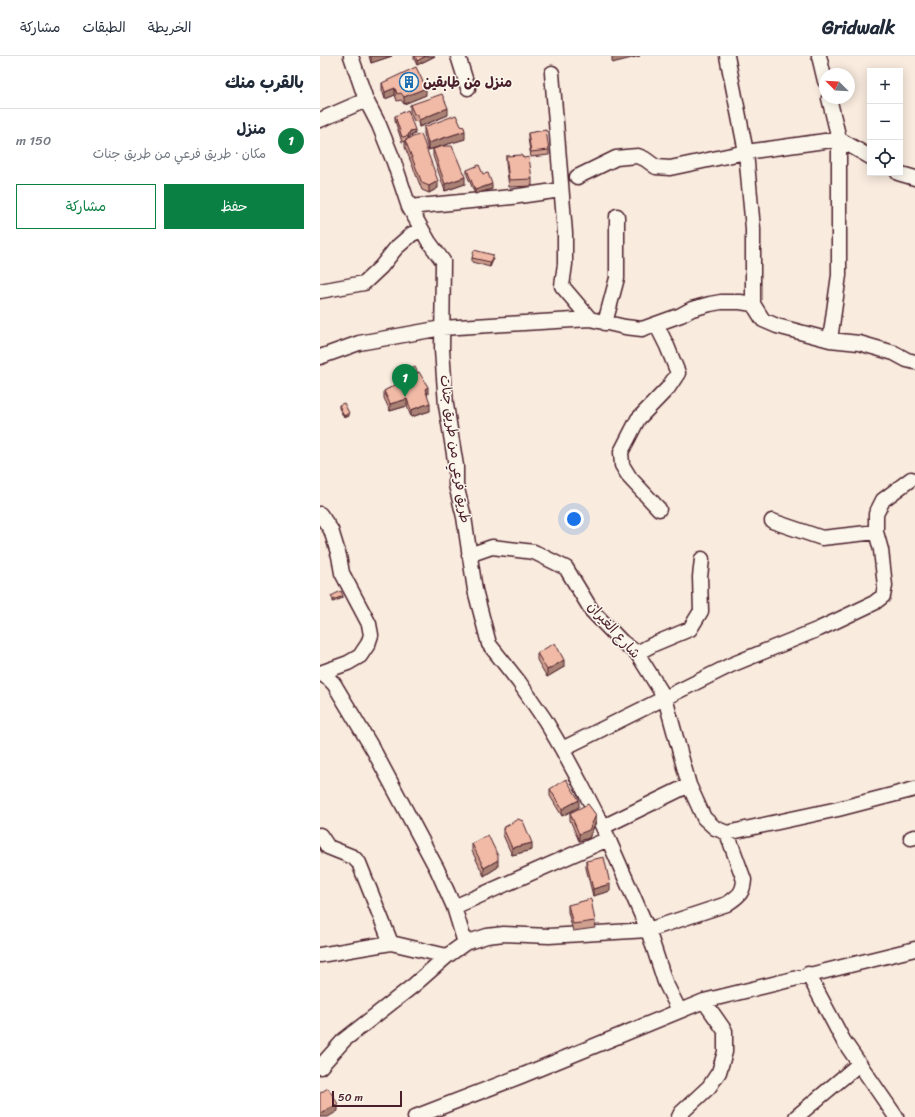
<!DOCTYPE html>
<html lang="ar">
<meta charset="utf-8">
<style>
body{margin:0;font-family:Sriracha,"Playpen Sans Arabic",sans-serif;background:#f6f6f7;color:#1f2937;direction:rtl}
.controls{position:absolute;right:12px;top:12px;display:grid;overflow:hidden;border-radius:0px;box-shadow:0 2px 10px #0003}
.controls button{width:36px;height:36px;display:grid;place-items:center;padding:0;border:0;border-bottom:1px solid #e0e1e3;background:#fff;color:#1f2937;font:20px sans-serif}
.compass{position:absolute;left:499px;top:12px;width:36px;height:36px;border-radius:50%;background:#fff;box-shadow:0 2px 10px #0003;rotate:294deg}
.scale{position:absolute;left:12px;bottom:10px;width:70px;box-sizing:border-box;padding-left:4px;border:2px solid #4a1f2b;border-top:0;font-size:11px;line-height:14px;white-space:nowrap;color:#4a1f2b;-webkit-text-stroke:3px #fbf7ec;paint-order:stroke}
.you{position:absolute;left:254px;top:463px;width:14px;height:14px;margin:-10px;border:3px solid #fff;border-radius:50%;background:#1a73e8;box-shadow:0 0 0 6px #1a73e833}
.badge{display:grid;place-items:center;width:26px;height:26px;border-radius:50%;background:#0b8043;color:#fff;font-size:13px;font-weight:700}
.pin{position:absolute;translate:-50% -33px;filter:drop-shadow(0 1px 2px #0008)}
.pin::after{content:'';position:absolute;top:21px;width:14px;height:12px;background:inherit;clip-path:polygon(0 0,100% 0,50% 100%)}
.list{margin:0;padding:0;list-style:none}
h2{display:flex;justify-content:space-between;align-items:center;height:52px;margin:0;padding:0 16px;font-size:17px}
h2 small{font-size:13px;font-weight:400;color:#747a83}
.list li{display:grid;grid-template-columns:26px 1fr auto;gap:12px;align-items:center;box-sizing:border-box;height:64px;padding:0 16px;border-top:1px solid #e0e1e3}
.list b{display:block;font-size:15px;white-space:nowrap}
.list p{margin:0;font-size:13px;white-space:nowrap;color:#747a83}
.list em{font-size:13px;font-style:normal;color:#747a83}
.actions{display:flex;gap:8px;padding:12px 16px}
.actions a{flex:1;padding:9px 0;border:1px solid #0b8043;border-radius:0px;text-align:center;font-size:14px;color:#0b8043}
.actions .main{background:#0b8043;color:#fff}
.icon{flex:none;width:22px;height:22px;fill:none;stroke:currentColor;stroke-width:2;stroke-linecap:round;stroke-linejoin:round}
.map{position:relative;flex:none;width:595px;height:1061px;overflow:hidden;direction:ltr}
header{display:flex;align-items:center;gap:24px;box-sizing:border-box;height:56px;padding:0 20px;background:#fff;border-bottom:1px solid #e0e1e3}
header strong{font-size:19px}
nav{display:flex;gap:22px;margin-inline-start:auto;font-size:14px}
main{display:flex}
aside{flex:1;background:#fff}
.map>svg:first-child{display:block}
</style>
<header>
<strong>Gridwalk</strong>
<nav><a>الخريطة</a><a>الطبقات</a><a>مشاركة</a></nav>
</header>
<main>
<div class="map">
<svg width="595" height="1061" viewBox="0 0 595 1061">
<rect width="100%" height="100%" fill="#f9ebde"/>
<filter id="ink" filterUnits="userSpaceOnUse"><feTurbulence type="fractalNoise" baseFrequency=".025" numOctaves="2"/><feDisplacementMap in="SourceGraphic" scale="8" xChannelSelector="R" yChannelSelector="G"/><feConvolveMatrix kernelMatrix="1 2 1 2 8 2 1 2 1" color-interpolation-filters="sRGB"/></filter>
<g filter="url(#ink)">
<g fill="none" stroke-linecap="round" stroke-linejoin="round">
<defs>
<path id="minor" d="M 31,0 L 46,44 L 59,69 L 74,106 L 89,151 L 109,186 L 123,205 L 122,294 L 126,349 L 136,410 L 136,429 L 144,461 L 155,534 L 169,588 L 199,626 L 225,664 L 242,693 L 262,730 L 283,771 L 328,874 L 345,926 L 359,954
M 138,0 L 148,32
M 407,0 L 426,96 L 433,173 L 433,248
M 499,0 L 505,25
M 232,17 L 245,177 L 245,208 L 242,230 L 270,263 L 305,271 L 322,273 L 361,259 L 372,253 L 390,248 L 401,246 L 420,246 L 433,248 L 443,264 L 457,270 L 510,284 L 539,287 L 574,297 L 587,304 L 595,306
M 509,42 L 519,83 L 519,219 L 510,284
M 0,64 L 46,44
M 578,117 L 595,122
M 257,121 L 296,102 L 306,101 L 318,100 L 325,103 L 336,111 L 350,112 L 426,96 L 519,83 L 550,101
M 89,151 L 192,141 L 241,134
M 0,235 L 44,227 L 61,211 L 76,192 L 92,178 L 102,174
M 285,267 L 297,222 L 297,160
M 336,268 L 347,290 L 358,317 L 348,332 L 318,363 L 301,396 L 302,409 L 310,422 L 339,453
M 0,301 L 39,287 L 122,272 L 270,263
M 0,458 L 11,474 L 19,500 L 22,517 L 49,568 L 51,579 L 48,588 L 40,600 L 28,607 L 0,617
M 452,465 L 502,482 L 556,476
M 149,499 L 172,491 L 214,496 L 246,512 L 272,555 L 302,586 L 317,597 L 345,642 L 369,729
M 317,597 L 334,588 L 370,573 L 381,555 L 380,521 L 382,503
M 0,617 L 9,623 L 14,628 L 54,695 L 117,813 L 134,851 L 145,887 L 167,880 L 184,878 L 229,880 L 328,874 L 407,848 C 418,840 423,838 424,824 L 407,777
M 242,693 L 411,609 L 499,573 L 554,547 L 563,540 L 565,530 L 561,494 L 556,476 L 556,458 L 563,444 L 591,423
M 283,771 L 369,729 L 384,762 L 395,772 L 407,777 L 518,753 L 595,733
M 0,779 L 8,791 L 33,801 L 39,807 L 71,887
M 591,782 L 595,781
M 134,851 L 288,783
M 0,899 L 71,887 L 127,900
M 488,918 L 523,984 L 576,1061
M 0,1011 L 24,984 L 94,929 L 127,900 L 145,887
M 95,1061 L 201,1020 L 384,945 L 595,893
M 359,1061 L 361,1057 L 389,1031 L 399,1016 L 405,996 L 405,975 L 384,945
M 476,1061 L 539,1008"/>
</defs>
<!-- minor casing -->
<use href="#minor" stroke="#4a1f2b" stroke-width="17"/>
<!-- minor -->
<use href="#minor" stroke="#fbf7ec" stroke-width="14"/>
</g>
<!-- wall -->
<path fill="#cfa08f" stroke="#4a1f2b" d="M 49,0 L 72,0 L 51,7 Z
M 94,0 L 115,0 L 97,9 L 94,3 Z
M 62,27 L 106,39 L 84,48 L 81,44 L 77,45 L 75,39 L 65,43 L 62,34 Z
M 90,49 L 128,59 L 99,71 L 98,66 L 94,65 L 90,56 Z
M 75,60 L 95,78 L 90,80 L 89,83 L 118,132 L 109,137 L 102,134 L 85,91 L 85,85 L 82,86 L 75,65 Z
M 104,71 L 145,83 L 108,94 L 104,78 Z
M 208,77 L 229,94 L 229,99 L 211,101 L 208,82 Z
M 113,93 L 145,128 L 125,135 L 113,100 Z
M 186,100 L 212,123 L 212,130 L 189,131 L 186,107 Z
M 147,114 L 163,118 L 172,133 L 155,138 L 147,119 Z
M 152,202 L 173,204 L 170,211 L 152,206 Z
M 80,317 L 98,317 L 108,338 L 107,339 L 110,355 L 91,361 L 87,350 L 70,355 L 64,342 L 64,335 L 81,326 L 80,322 Z
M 19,349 L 29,360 L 24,362 L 19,352 Z
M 217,597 L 244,611 L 227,621 L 217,604 Z
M 230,733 L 259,751 L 242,760 L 230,740 Z
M 250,757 L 276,766 L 269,782 L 259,785 L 250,764 Z
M 183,772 L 212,794 L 192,799 L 183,779 Z
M 152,788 L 178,811 L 164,820 L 152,795 Z
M 266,805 L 290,835 L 273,840 L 266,812 Z
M 248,849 L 275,865 L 275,872 L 253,875 L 248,856 Z"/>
<!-- shaded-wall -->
<path fill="#a98274" stroke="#4a1f2b" d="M 51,0 L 72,0 L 51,7 Z
M 106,0 L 115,0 L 97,9 L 97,5 Z
M 292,0 L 320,0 L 292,7 Z
M 75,32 L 75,39 L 65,43 L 65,36 Z
M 106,32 L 106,39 L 84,48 L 84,41 Z
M 128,52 L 128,59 L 99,71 L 99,64 Z
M 95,74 L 95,78 L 90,80 L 88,85 L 88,80 L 90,75 Z
M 145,75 L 145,83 L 108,94 L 108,87 Z
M 145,121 L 145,128 L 125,135 L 125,128 Z
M 118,125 L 118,132 L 109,137 L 109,130 Z
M 172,128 L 172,133 L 155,138 L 155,134 Z
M 173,199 L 173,204 L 170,211 L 170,206 Z
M 98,317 L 83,328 L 83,324 Z
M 108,331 L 108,338 L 105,341 L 105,333 Z
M 87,343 L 87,350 L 70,355 L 70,348 Z
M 110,347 L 110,355 L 91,361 L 91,354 Z
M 29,357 L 29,360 L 24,362 L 24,360 Z
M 23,540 L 23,542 L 13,546 L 13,544 Z
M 244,604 L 244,611 L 227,621 L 227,614 Z
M 259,744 L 259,751 L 242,760 L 242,753 Z
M 276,759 L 276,766 L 269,782 L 259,785 L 259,778 Z
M 212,787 L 212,794 L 192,799 L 192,792 Z
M 178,804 L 178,811 L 164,820 L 164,812 Z
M 290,828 L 290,835 L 273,840 L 273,833 Z
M 18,1048 L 18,1055 L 8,1061 L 0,1061 L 0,1058 Z"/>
<!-- building -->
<path fill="#f1baa6" stroke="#4a1f2b" d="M 95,0 L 106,0 L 97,5 Z
M 96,11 L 106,32 L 84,41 L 81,37 L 77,38 L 75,32 L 65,36 L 62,27 Z
M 122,38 L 128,52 L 99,64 L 98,59 L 94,58 L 90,49 Z
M 88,54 L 95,74 L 90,75 L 88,80 L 82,81 L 75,60 Z
M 136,59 L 141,70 L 144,71 L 145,75 L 108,87 L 104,71 Z
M 226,74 L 229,94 L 211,96 L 208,77 Z
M 101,78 L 118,125 L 109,130 L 102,127 L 85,84 Z
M 124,90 L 132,90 L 145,121 L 125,128 L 113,93 Z
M 201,99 L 204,102 L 209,101 L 212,123 L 189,124 L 186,100 Z
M 159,109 L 163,118 L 168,117 L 172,128 L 155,134 L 147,114 Z
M 154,194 L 173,199 L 170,206 L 152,202 Z
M 95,311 L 98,317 L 83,324 L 80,317 Z
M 99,316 L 108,331 L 105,333 L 110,347 L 91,354 L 87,343 L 70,348 L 64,335 Z
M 24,347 L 29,357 L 24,360 L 19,349 Z
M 21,535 L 23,540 L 13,544 L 11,540 Z
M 235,587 L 244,604 L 227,614 L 217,597 Z
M 246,723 L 259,744 L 242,753 L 230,733 Z
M 268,748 L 276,759 L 269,774 L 259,778 L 250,757 Z
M 198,763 L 203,765 L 212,787 L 192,792 L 183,772 Z
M 168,779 L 178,800 L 178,804 L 164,812 L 152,788 Z
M 284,801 L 290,828 L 273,833 L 266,805 Z
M 271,843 L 275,865 L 253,868 L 248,849 Z
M 8,1032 L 18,1048 L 0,1058 L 0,1037 Z"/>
</g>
<!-- icons -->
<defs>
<symbol id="building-ring" viewBox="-11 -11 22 22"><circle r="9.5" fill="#fbf7ec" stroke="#1f6fb2" stroke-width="1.5"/><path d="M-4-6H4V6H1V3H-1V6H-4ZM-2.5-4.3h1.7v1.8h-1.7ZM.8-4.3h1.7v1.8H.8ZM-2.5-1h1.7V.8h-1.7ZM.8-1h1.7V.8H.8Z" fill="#1f6fb2"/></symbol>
</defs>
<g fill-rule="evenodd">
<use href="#building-ring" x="78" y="15" width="22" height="22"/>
</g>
<g text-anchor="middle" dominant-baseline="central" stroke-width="3" stroke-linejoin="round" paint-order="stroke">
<!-- poi labels -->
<g font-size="14" font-weight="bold" fill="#4a1f2b" stroke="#fbf7ec" text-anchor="start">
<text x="103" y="26">منزل من طابقين</text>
</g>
<!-- street labels -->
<g font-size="14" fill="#4a1f2b" stroke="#fbf7ec">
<text transform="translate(135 393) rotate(82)">طريق فرعي من طريق جنات</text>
<text transform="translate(294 574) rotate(48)">شارع الغيران</text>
</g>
</g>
</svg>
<div class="controls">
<button>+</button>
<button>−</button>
<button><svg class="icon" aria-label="locate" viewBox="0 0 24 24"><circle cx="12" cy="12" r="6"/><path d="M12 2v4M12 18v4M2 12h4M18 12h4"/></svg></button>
</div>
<svg class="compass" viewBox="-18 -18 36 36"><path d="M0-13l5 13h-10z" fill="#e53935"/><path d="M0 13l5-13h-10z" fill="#747a83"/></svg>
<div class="scale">50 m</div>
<div class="you"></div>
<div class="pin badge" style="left:85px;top:341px">1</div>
</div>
<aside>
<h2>بالقرب منك<small></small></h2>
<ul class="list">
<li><span class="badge">1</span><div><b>منزل</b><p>مكان · طريق فرعي من طريق جنات</p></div><em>150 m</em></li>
</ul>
<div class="actions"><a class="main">حفظ</a><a>مشاركة</a></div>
</aside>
</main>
